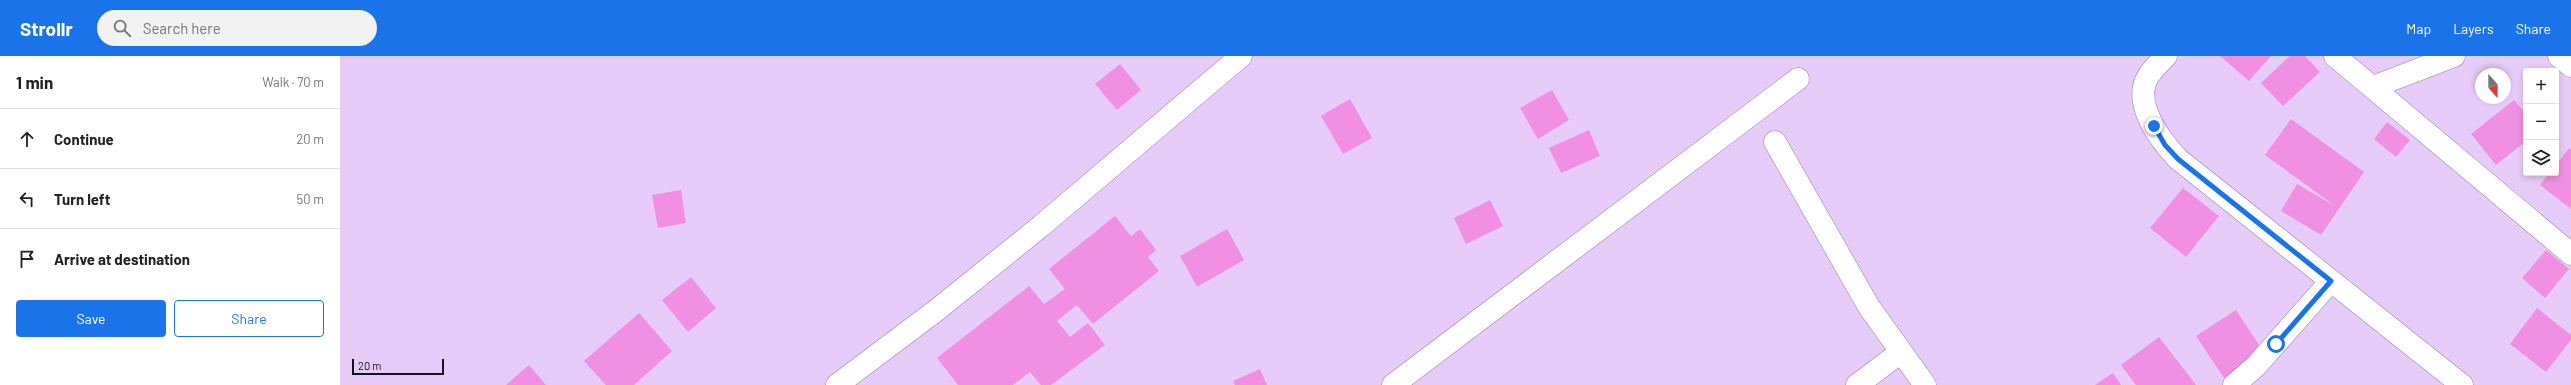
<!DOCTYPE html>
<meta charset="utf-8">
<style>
body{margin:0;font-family:Barlow,sans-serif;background:#f2f2f2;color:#222}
.controls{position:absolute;right:12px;top:12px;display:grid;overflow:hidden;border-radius:4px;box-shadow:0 2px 6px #0003}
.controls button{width:36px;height:36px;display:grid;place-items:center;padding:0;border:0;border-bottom:1px solid #e0e0e0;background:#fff;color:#222;font:20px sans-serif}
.compass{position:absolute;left:2135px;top:12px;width:36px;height:36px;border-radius:50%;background:#fff;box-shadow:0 2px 6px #0003;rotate:159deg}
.scale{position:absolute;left:12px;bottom:10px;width:92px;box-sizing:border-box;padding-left:4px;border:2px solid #1a0e21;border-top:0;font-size:11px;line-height:14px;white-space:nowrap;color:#1a0e21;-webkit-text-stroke:3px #e7cbf8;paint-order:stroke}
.stop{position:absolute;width:12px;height:12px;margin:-9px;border:3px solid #1a73e8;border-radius:50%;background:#fff}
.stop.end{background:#1a73e8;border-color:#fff;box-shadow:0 1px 4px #0008}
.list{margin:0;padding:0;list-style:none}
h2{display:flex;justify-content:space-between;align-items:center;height:52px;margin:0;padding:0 16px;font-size:17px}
h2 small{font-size:13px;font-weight:400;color:#767676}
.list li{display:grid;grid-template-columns:26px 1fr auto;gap:12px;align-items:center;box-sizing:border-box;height:60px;padding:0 16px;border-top:1px solid #e0e0e0}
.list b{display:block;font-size:15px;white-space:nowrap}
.list em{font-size:13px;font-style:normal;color:#767676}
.actions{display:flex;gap:8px;padding:12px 16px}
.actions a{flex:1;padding:9px 0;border:1px solid #1a73e8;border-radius:4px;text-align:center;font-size:14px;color:#1a73e8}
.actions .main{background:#1a73e8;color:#fff}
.icon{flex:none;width:22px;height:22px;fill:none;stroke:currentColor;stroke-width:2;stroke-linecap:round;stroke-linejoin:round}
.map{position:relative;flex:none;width:2231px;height:329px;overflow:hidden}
header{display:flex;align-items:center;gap:24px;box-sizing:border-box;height:56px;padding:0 20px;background:#1a73e8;color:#fff}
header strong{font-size:19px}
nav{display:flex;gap:22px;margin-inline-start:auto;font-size:14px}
.search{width:280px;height:36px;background:#f2f2f2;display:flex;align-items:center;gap:10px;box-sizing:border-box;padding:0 14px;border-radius:22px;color:#767676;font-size:15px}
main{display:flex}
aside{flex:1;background:#fff}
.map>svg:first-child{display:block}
</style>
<header>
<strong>Strollr</strong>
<div class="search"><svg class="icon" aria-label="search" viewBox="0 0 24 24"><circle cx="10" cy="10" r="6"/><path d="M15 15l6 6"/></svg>Search here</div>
<nav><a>Map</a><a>Layers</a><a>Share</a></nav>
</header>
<main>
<aside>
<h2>1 min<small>Walk · 70 m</small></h2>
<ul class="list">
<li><svg class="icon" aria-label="ahead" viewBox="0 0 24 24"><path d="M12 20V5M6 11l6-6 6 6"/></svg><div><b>Continue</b></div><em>20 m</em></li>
<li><svg class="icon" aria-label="left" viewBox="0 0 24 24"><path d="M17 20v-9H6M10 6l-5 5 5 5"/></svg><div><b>Turn left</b></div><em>50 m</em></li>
<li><svg class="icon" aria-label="arrive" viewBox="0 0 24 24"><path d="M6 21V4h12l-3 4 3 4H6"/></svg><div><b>Arrive at destination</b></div></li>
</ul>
<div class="actions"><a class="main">Save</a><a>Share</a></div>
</aside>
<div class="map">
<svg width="2231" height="329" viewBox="0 0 2231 329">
<rect width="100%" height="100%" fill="#e7cbf8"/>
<!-- building -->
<path fill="#f18fe3" d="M 1880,0 L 1931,0 L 1909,25 Z
M 1950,0 L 1965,0 L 1980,16 L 1943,50 L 1921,27 Z
M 780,8 L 801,34 L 777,54 L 755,28 Z
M 1212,34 L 1229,64 L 1198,83 L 1180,52 Z
M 1010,43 L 1032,82 L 1003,98 L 981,60 Z
M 2174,44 L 2186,58 L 2186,85 L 2156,109 L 2131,78 Z
M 1951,63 L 2024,116 L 1981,179 L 1941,155 L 1957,128 L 1995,150 L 1925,99 Z
M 2047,66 L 2070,84 L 2056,101 L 2034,83 Z
M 1249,74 L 1260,100 L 1221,117 L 1209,92 Z
M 2229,92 L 2231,94 L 2231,153 L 2200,129 L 2209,117 L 2216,117 L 2216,109 Z
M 1843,132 L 1879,160 L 1846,201 L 1810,172 Z
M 341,134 L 346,167 L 318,172 L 312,139 Z
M 1150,144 L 1163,170 L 1126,188 L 1114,162 Z
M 775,160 L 791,180 L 800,173 L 816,194 L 808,201 L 819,215 L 753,268 L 737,249 L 717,265 L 730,281 L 748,267 L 765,289 L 711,329 L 701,329 L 690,316 L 673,329 L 618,329 L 597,302 L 689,230 L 704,248 L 725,233 L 709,213 Z
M 887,173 L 904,204 L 857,231 L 840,200 Z
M 2206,194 L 2229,213 L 2205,242 L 2182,222 Z
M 351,221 L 376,252 L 348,276 L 322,244 Z
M 2197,252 L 2231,279 L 2231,284 L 2206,316 L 2170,288 Z
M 1896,254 L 1923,295 L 1884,322 L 1856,280 Z
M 299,257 L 332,295 L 294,329 L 266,329 L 244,305 Z
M 1819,281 L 1856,329 L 1796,329 L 1781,309 Z
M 189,309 L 206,329 L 166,329 Z
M 920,313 L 927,329 L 895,329 L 893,325 Z
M 1773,317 L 1781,329 L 1755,329 Z"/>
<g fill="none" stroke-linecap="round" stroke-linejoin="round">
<defs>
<path id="street" d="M 1826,0 C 1820,6 1814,12 1809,19 C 1791,46 1820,84 1838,103 L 2122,329
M 1995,0 L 2231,198
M 2219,0 L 2231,10
M 2033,31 L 2114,0
M 1435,86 L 1529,251 L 1585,329
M 497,329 L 598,253 L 701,170 L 901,0
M 1053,329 L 1458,23
M 1517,329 L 1561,296
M 1894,329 L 1916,310 L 1991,225"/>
</defs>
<!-- street casing -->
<use href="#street" stroke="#9a7aad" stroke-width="23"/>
<!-- street -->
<use href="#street" stroke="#fff" stroke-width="22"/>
</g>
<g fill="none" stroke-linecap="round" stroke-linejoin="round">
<!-- route -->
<path stroke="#1a73e8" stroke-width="5" d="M 1814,70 L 1825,89 L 1838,103 L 1991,225 L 1936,288"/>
</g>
</svg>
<div class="controls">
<button>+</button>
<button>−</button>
<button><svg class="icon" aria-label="layers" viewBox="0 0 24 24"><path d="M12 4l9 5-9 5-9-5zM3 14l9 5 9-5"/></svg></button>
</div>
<svg class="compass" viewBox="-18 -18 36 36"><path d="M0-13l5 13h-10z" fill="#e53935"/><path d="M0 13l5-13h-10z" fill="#767676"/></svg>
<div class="scale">20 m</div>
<div class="stop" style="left:1936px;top:288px"></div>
<div class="stop end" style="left:1814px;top:70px"></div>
</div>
</main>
